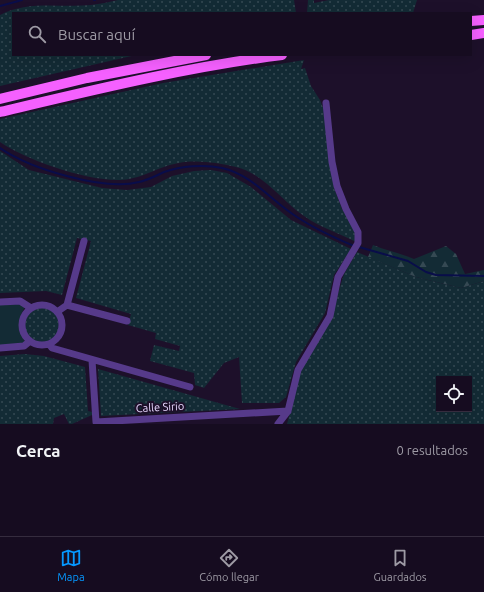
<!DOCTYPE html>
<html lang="es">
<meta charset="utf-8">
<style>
body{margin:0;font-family:Ubuntu,sans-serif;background:#231a2d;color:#f1f3f6}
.controls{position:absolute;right:12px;bottom:12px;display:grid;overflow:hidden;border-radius:0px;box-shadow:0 4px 16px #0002}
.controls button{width:36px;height:36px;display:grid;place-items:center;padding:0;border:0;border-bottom:1px solid #352c3e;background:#160c20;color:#f1f3f6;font:20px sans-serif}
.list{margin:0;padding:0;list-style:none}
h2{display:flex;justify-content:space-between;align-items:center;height:52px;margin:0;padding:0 16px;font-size:17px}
h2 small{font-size:13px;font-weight:400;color:#9e9ba5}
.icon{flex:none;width:22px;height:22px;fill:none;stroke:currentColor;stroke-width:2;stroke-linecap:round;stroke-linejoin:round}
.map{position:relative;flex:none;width:484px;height:424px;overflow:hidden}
.search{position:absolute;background:#160c20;box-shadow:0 4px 16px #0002;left:12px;right:12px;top:12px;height:44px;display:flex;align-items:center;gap:10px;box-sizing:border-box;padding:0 14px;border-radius:0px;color:#9e9ba5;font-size:15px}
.sheet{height:112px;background:#160c20}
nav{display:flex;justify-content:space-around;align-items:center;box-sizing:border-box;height:56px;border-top:1px solid #352c3e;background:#160c20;font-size:11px;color:#9e9ba5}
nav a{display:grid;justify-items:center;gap:2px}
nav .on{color:#0598ff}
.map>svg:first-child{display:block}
</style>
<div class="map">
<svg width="484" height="424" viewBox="0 0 484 424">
<defs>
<pattern id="grass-dots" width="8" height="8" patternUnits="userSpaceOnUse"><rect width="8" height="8" fill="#132b35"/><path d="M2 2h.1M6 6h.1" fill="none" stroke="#354953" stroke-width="1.8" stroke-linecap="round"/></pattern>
<pattern id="forest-firs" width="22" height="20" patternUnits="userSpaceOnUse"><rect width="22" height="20" fill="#132b35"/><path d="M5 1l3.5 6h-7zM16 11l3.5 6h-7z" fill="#354953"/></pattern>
</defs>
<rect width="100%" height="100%" fill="#1d102a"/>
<!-- grass -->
<path fill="url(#grass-dots)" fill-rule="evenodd" d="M 118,0 L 294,0 L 296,13 L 13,13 L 13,55 L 136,55 L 0,86 L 0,15 C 28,0 60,8 91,5 C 100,4 109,2 118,0 Z
M 308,0 L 314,0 L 314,3 L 329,0 L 417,0 L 413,13 L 307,13 Z
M 304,60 L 301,69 L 305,68 L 311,86 L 320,100 L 325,113 L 334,188 L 342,209 L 354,227 L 356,242 C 339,233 319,227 304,216 C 282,201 263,173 236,167 C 210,161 186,158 161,168 C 150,172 141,177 129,179 C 97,185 27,161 0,142 L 0,119 L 163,83 Z
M 0,151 L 29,170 L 102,188 L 127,190 L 151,187 L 172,176 L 194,171 L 211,170 L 227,173 L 251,187 L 291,220 L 351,249 L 334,275 L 325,313 L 296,362 L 286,397 L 279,403 L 242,403 L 239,357 L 224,363 L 204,388 L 195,385 L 194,373 L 150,361 L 154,345 L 179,351 L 180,346 L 155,339 L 156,333 L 128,325 L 131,314 L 76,298 L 91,241 L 77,238 L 62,295 L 46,291 L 0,293 Z
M 357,252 L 416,277 L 461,288 L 484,281 L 484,424 L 287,424 L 302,365 L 333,310 L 344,274 ZM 439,379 L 469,379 L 469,409 L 439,409 Z
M25 325a17 17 0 1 1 34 0a17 17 0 1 1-34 0Z
M 25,354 L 44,356 L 85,367 L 88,411 L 92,412 L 92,415 L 72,424 L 69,424 L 64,414 L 54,418 L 53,424 L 0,424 L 0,356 Z
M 98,369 L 240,409 L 101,416 Z"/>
<!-- forest -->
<path fill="url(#forest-firs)" d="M 373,245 C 387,251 400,253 414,259 L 446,246 L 456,254 L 465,274 L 484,270 L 484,281 L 461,288 L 416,277 L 368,257 Z"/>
<!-- park -->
<path fill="#132b35" d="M 19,302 L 25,307 C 17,320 17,329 25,342 L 21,344 L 0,346 L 0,303 Z"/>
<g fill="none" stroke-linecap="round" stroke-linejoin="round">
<!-- stream -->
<path stroke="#090d4a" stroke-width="2" d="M 94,0 L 95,0
M 0,6 L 22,0
M 0,148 C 31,169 103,191 139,182 C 148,180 156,176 164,172 C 181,166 204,164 222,168 C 253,175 271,201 297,217 C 315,229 335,238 354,246
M 359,247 L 408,261 L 426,272 L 436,275 L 484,276"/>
<!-- minor -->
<path stroke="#563a8a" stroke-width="7" d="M 0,302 L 20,301 L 31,308
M22 325a20 20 0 1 1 40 0a20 20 0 1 1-40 0Z
M 67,305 L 84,241
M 57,312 L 67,305 L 127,321
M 49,344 L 52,348 L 190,387
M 0,348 L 24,346 L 30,341
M 92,360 L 96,422 L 288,411
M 278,424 L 288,411 L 298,370 L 330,316 L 338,277 L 358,243 L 358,232 L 346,209 L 337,186 L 332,162 L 326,103"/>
<!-- primary -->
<path stroke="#f560ff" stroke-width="10" d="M 471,21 L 484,20
M 471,35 L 484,33
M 0,99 L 87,78 L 206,55
M 0,112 C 93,90 187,67 282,55"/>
</g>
<g text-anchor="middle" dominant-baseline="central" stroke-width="4" stroke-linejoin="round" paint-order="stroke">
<!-- street labels -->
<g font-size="11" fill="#e9d9ff" stroke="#1d102a">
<text transform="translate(160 407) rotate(-3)">Calle Sirio</text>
</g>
</g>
</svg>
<div class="controls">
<button><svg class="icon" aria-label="locate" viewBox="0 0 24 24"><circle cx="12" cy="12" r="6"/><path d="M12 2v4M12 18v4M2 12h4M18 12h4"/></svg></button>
</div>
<div class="search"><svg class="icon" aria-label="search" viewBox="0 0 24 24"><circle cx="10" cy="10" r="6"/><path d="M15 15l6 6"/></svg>Buscar aquí</div>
</div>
<section class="sheet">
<h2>Cerca<small>0 resultados</small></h2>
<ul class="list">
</ul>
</section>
<nav>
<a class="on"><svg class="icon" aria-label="map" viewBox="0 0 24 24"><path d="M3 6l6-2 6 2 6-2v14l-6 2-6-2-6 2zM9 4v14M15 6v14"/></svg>Mapa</a>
<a><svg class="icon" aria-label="directions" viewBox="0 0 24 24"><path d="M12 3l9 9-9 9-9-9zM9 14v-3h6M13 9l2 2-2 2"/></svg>Cómo llegar</a>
<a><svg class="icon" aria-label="saved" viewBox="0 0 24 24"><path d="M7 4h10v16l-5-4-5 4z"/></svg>Guardados</a>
</nav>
